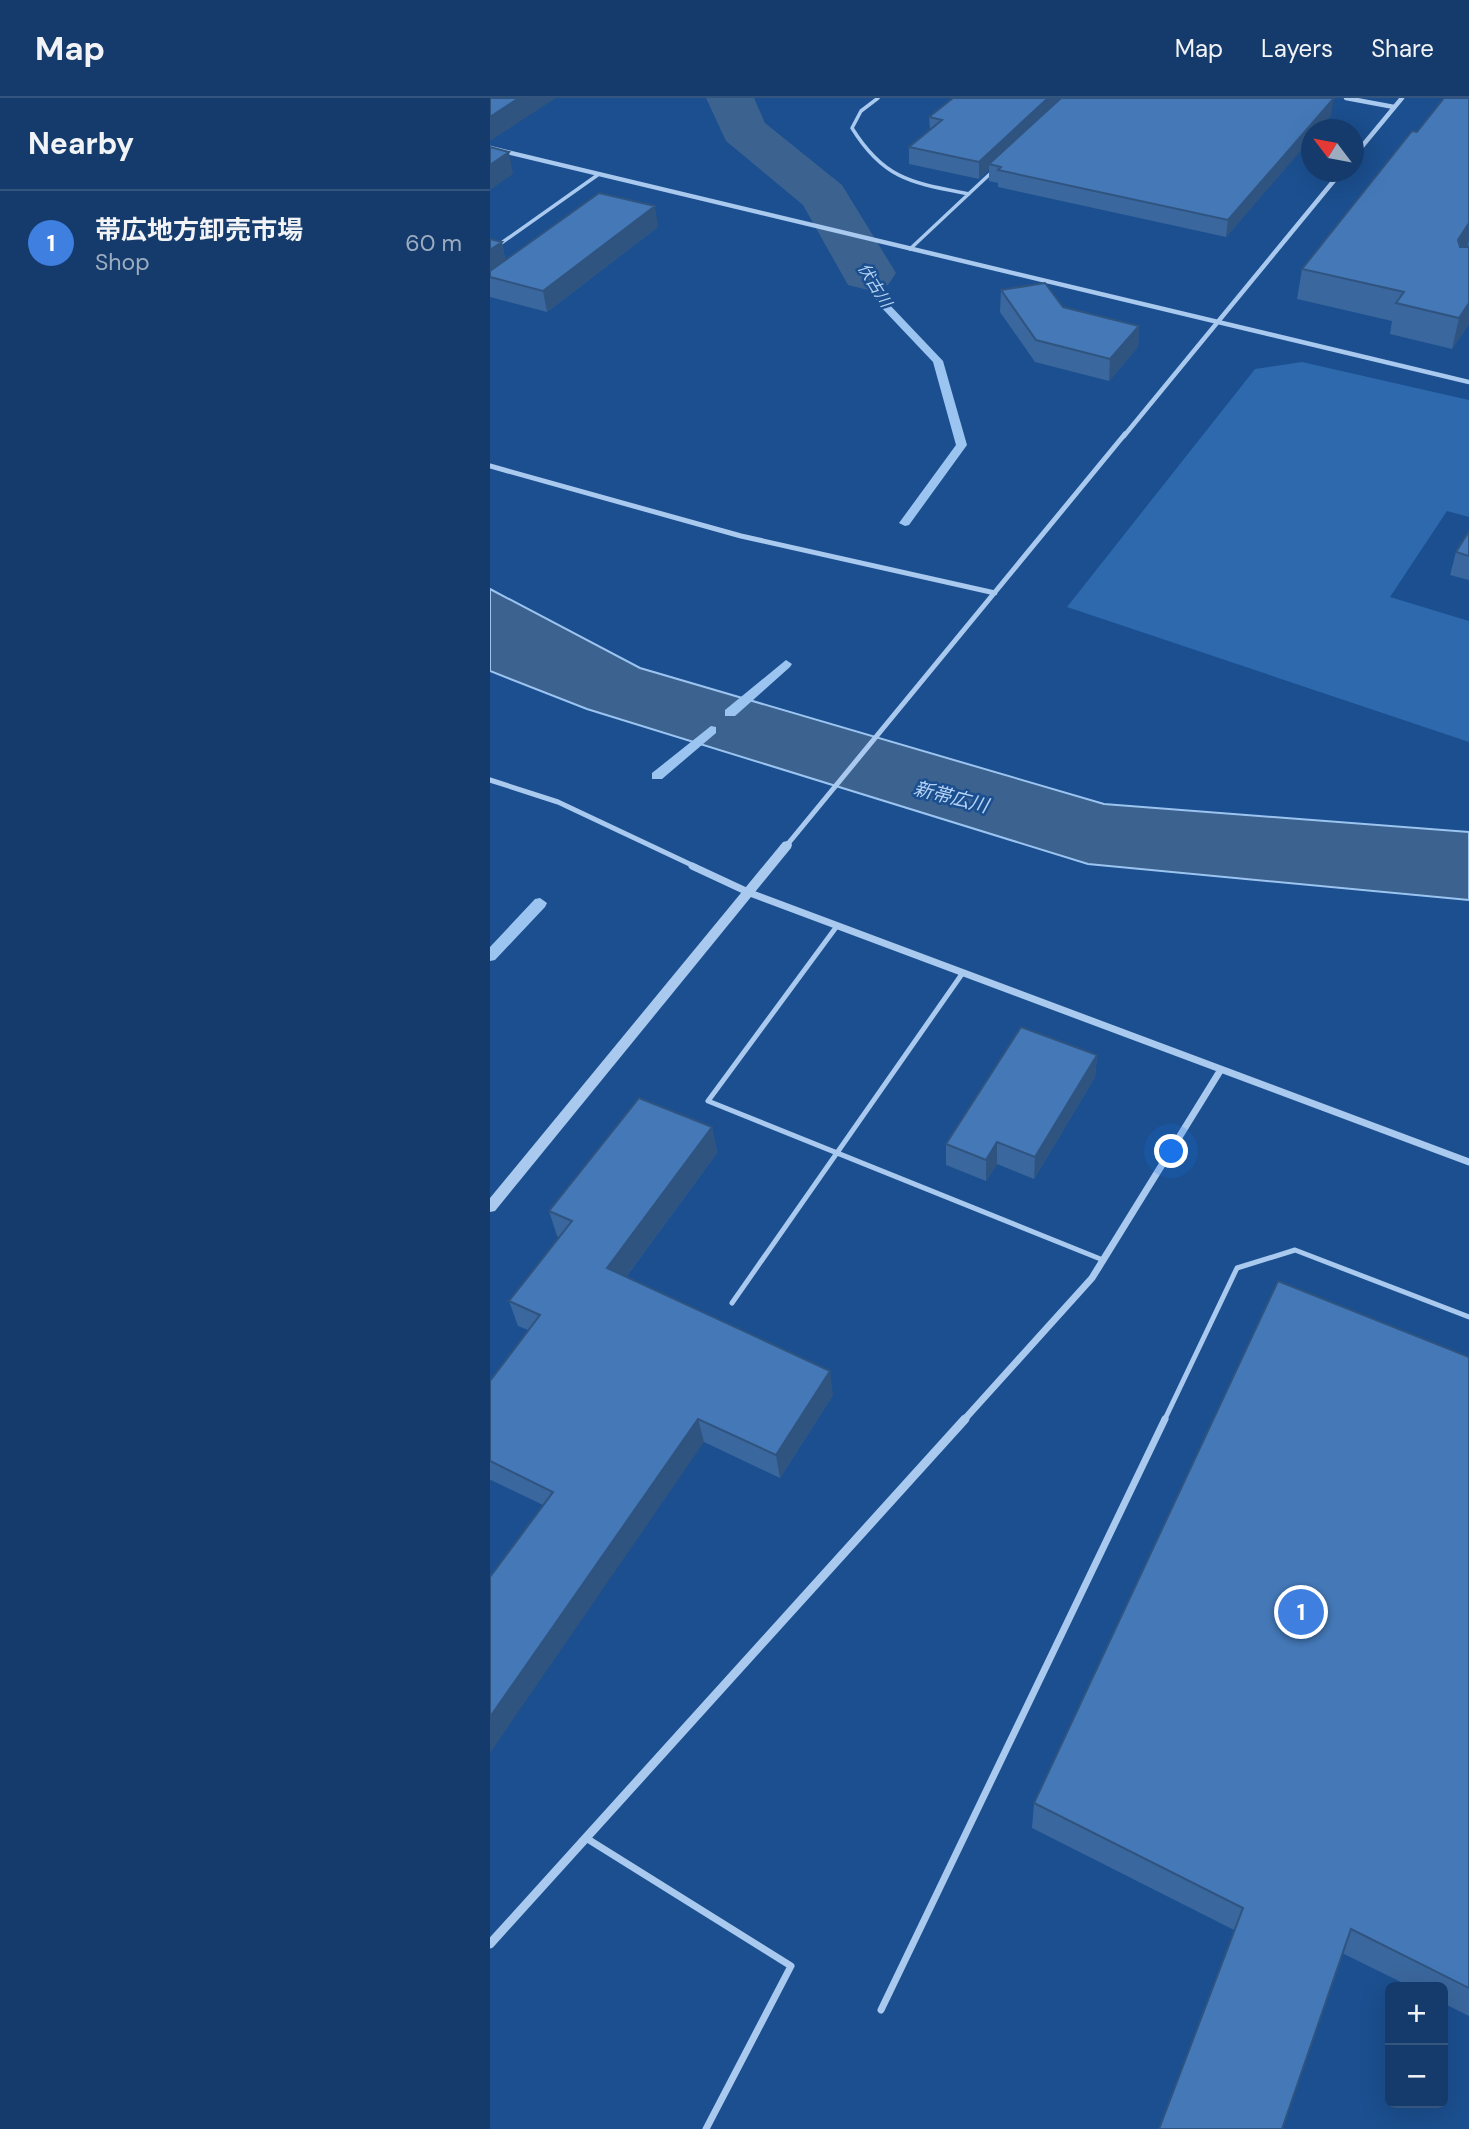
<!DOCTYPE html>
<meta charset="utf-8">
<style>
body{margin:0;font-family:"DM Sans","Noto Sans JP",sans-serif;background:#214673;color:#f1f3f6}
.controls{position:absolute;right:21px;bottom:21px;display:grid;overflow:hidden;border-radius:10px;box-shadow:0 7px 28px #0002}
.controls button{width:63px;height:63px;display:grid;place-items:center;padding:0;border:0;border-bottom:2px solid #33557e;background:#143b6b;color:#f1f3f6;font:35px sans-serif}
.compass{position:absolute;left:811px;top:21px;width:63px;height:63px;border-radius:50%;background:#143b6b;box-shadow:0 7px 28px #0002;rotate:302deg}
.you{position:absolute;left:682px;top:1054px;width:24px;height:24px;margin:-18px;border:5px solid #fff;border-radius:50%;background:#1a73e8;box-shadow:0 0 0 10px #1a73e833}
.badge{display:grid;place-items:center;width:46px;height:46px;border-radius:50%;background:#d6ab8b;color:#fff;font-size:23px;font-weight:700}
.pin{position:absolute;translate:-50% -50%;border:4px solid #fff;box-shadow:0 2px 7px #0006}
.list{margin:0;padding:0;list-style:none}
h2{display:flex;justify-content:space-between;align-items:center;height:91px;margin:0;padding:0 28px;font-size:30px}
h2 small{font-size:23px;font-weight:400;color:#9dadc1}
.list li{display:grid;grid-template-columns:46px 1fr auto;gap:21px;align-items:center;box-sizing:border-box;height:105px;padding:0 28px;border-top:2px solid #33557e}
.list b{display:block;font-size:26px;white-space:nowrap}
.list p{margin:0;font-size:23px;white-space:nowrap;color:#9dadc1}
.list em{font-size:23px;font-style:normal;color:#9dadc1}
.map{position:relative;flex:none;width:979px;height:2031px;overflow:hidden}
header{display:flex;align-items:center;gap:42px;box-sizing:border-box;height:98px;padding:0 35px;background:#143b6b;border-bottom:2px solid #33557e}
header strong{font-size:33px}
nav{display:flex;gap:38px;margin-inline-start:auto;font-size:24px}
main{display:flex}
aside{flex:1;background:#143b6b}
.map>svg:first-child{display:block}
</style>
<header>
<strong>Map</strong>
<nav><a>Map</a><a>Layers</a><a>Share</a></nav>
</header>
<main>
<aside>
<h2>Nearby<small></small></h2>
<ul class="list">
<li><span class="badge" style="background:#3f7fe0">1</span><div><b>帯広地方卸売市場</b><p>Shop</p></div><em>60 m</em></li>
</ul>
</aside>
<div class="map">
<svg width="979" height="2031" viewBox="0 0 979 2031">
<rect width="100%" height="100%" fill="#1b4f8f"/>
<!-- green -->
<path fill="#2e69ad" d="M 812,264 L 979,302 L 979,419 L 957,413 L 900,499 L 979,523 L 979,644 L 577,509 L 765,271 Z"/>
<!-- water -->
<path fill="#3c6290" stroke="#9cc4f0" stroke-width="2" d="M 0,491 L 150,570 L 614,706 L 979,734 L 979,802 L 598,766 L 97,611 L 0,573 Z"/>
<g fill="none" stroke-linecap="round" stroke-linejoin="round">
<!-- stream -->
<path fill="#9cc4f0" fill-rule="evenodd" d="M 375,173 L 381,173 L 397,204 L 453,263 L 477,347 L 419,427 L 415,428 L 409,425 L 466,347 L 443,264 L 389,207 L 373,175 Z
M 296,562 L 302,566 L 300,569 L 245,618 L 235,618 L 235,612 Z
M 221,628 L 226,629 L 226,635 L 172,681 L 162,681 L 162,675 Z
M 50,800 L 57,805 L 55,809 L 5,862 L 0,863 L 0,849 L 45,801 Z"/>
<!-- river -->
<path fill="#3c6290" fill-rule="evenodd" d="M 216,0 L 264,0 L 275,25 L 352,87 L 406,175 L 398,187 L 378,192 L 358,187 L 313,107 L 236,43 Z"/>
<!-- service-far2 -->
<path stroke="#a9c9ee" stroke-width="3.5" d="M 388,0 L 371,13 L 362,30 C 394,82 423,85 479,96
M 420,151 L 502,74
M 0,153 L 109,76"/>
<!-- service-far1 -->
<path stroke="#a9c9ee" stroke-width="5" d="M 347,828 L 218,1003 L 613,1162
M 242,1205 L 472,876
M 674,1323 L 747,1170 L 805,1152 L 979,1219"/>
<!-- service -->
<path stroke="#a9c9ee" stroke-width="7" d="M 96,1740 L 301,1868 L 216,2031
M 391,1912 L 675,1321"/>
<!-- minor-far3 -->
<path stroke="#a9c9ee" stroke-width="4.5" d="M 856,0 L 904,9
M 0,50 L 979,284
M 864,58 L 912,0
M 634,338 L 851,74"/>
<!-- minor-far2 -->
<path stroke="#a9c9ee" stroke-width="5" d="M 0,368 L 251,438 L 505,495
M 0,682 L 68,704 L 206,769
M 297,747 L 635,336"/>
<!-- minor-far1 -->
<path stroke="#a9c9ee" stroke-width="7" d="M 202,768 L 260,795 L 979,1064
M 473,1323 L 602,1180 L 730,973"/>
<!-- minor -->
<path stroke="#a9c9ee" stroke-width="9" d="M 0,1846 L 475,1321"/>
<!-- tertiary -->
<path fill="#a9c9ee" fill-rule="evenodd" d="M 297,743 L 301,744 L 302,747 L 301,750 L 5,1113 L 0,1114 L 0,1100 L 293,744 Z"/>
</g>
<!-- wall -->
<path fill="#3a679d" d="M 979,0 L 979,226 L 962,251 L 900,236 L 902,223 L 807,201 L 812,171 L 927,34 Z
M 841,17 L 736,139 L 508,89 L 508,85 L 499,83 L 499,71 L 489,81 L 419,66 L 419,49 L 440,32 L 439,19 Z
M 168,129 L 57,214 L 0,199 L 0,141 L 12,144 L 15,162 Z
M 511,192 L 573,209 L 649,228 L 648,249 L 619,283 L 545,264 L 510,214 Z
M 979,433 L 979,482 L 960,477 L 966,454 Z
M 607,957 L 605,979 L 544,1081 L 507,1066 L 496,1083 L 456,1067 L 456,1046 Z
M 222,1029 L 227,1055 L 136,1179 L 343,1297 L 290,1380 L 214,1344 L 53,1407 L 1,1382 L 0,1383 L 0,1283 L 38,1232 L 28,1228 L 19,1203 L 69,1139 L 67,1138 L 59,1113 Z
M 979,1259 L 979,1918 L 953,1905 L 953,1889 L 921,1889 L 852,1855 L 744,1832 L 542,1730 L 544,1705 Z"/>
<!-- shaded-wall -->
<path fill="#305480" d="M 29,0 L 66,0 L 0,43 L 0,19 Z
M 558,0 L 576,0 L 499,66 L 499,71 L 489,81 L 489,64 Z
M 844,0 L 841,17 L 829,32 L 822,32 L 822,40 L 736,139 L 738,122 Z
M 19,54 L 23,76 L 0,92 L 0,67 Z
M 165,108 L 168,129 L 57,214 L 53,193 Z
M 979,125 L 979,142 L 977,150 L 961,173 L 968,142 Z
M 12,144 L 16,167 L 0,178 L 0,152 Z
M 979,205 L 979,226 L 962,251 L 969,220 Z
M 649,228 L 648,249 L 619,283 L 620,261 Z
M 607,957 L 605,979 L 544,1081 L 545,1059 Z
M 222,1029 L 227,1055 L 124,1195 L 117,1170 Z
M 507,1044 L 507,1066 L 496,1083 L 496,1062 Z
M 340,1273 L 343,1297 L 290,1380 L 286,1357 Z
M 208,1321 L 214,1344 L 0,1655 L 0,1619 Z"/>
<!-- building -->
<path fill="#4478b7" stroke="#305480" stroke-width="2" d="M 0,0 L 29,0 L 0,19 Z
M 463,0 L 558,0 L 489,64 L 419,49 L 452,22 L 439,19 Z
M 571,0 L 844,0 L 738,122 L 508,72 L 511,69 L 499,66 Z
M 954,0 L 979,0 L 979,125 L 968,142 L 970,149 L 979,149 L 979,205 L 969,220 L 906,205 L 914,194 L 812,171 L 922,33 L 927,34 Z
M 0,49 L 19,54 L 0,67 Z
M 109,95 L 165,108 L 53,193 L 0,179 L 0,173 Z
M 0,141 L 12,144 L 0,152 Z
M 555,185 L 573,209 L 649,228 L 620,261 L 546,242 L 511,192 Z
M 979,433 L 979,458 L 966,454 Z
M 531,929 L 607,957 L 545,1059 L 507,1044 L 496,1062 L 456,1046 Z
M 149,1000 L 222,1029 L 117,1170 L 340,1273 L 286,1357 L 208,1321 L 0,1619 L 0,1479 L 63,1394 L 0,1363 L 0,1283 L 50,1217 L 19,1203 L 82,1123 L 59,1113 Z
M 788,1183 L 979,1259 L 979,1890 L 861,1831 L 792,2031 L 669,2031 L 753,1810 L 544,1705 Z"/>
<g text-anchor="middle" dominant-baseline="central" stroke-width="5" stroke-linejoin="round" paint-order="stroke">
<!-- far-water labels -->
<g font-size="16" font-style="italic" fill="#b5d3f5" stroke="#1b4f8f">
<text transform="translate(385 187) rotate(58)">伏古川</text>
</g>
<!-- water labels -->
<g font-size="19" font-style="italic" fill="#b5d3f5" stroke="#1b4f8f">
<text transform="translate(461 699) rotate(14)">新帯広川</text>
</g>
</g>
</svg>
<div class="controls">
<button>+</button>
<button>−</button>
</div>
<svg class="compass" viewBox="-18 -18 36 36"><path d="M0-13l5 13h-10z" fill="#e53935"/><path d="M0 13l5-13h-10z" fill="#9dadc1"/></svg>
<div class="you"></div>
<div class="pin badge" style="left:811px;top:1514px;background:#3f7fe0">1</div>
</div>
</main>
